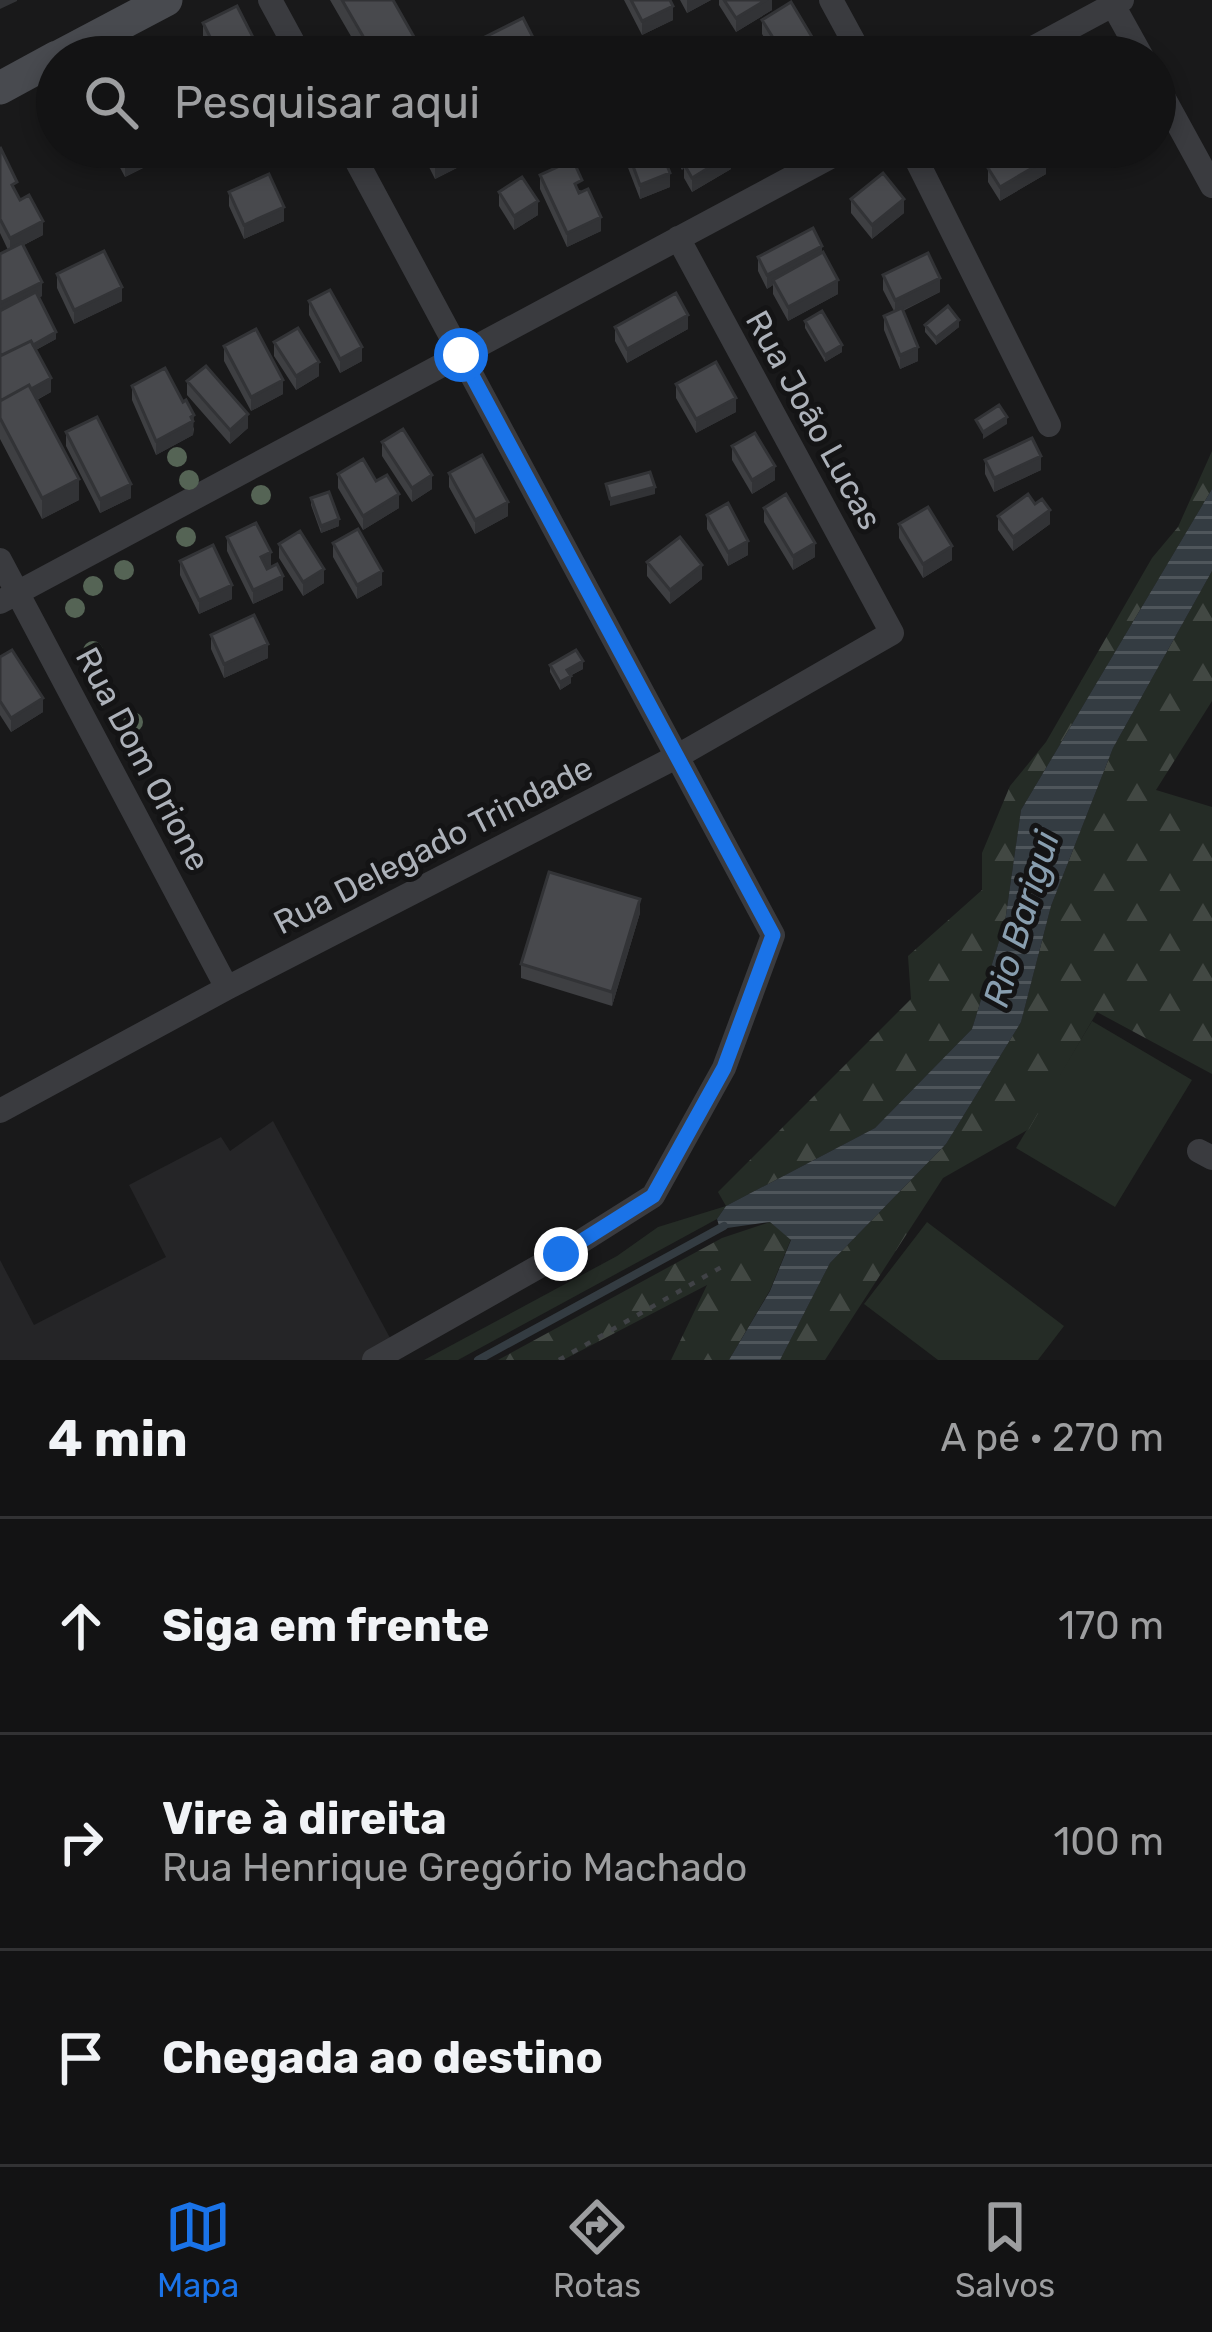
<!DOCTYPE html>
<html lang="pt">
<meta charset="utf-8">
<style>
body{margin:0;font-family:Rubik,sans-serif;background:#1c1c1d;color:#f1f3f6}
.stop{position:absolute;width:36px;height:36px;margin:-27px;border:9px solid #1a73e8;border-radius:50%;background:#fff}
.stop.end{background:#1a73e8;border-color:#fff;box-shadow:0 3px 12px #0008}
.list{margin:0;padding:0;list-style:none}
h2{display:flex;justify-content:space-between;align-items:center;height:156px;margin:0;padding:0 48px;font-size:51px}
h2 small{font-size:39px;font-weight:400;color:#9d9ea0}
.list li{display:grid;grid-template-columns:78px 1fr auto;gap:36px;align-items:center;box-sizing:border-box;height:216px;padding:0 48px;border-top:3px solid #323234}
.list b{display:block;font-size:45px;white-space:nowrap}
.list p{margin:0;font-size:39px;white-space:nowrap;color:#9d9ea0}
.list em{font-size:39px;font-style:normal;color:#9d9ea0}
.icon{flex:none;width:66px;height:66px;fill:none;stroke:currentColor;stroke-width:2;stroke-linecap:round;stroke-linejoin:round}
.map{position:relative;flex:none;width:1212px;height:1360px;overflow:hidden}
.search{position:absolute;background:#131314;box-shadow:0 6px 18px #0003;left:36px;right:36px;top:36px;height:132px;display:flex;align-items:center;gap:30px;box-sizing:border-box;padding:0 42px;border-radius:66px;color:#9d9ea0;font-size:45px}
.sheet{height:804px;background:#131314}
nav{display:flex;justify-content:space-around;align-items:center;box-sizing:border-box;height:168px;border-top:3px solid #323234;background:#131314;font-size:33px;color:#9d9ea0}
nav a{display:grid;justify-items:center;gap:6px}
nav .on{color:#1a73e8}
.map>svg:first-child{display:block}
</style>
<div class="map">
<svg width="1212" height="1360" viewBox="0 0 1212 1360">
<defs>
<pattern id="forest-firs" width="22" height="20" patternUnits="userSpaceOnUse" patternTransform="scale(3)"><rect width="22" height="20" fill="#252c26"/><path d="M5 1l3.5 6h-7zM16 11l3.5 6h-7z" fill="#424843"/></pattern>
<pattern id="water-rules" width="6" height="5" patternUnits="userSpaceOnUse" patternTransform="scale(3)"><rect width="6" height="5" fill="#343c42"/><path d="M0 2.5h6" fill="none" stroke="#4f565b"/></pattern>
</defs>
<rect width="100%" height="100%" fill="#19191a"/>
<!-- built -->
<path fill="#252527" d="M 273,1121 L 396,1349 L 375,1360 L 0,1360 L 0,1260 L 34,1325 L 166,1257 L 129,1185 L 221,1137 L 230,1151 Z"/>
<!-- green -->
<path fill="#252c26" d="M 1092,1021 L 1192,1080 L 1115,1207 L 1016,1148 Z
M 726,1206 L 717,1219 L 458,1360 L 424,1360 L 617,1256 L 658,1227 Z
M 927,1222 L 1064,1326 L 1038,1360 L 938,1360 L 864,1304 Z"/>
<!-- forest -->
<path fill="url(#forest-firs)" d="M 1212,451 L 1212,489 L 1021,810 L 1005,922 L 972,1029 L 875,1128 L 726,1206 L 718,1192 L 911,999 L 908,956 L 982,890 L 982,853 L 1010,786 L 1046,742 L 1152,558 L 1178,527 Z
M 1212,571 L 1212,701 L 1156,790 L 1212,807 L 1212,1074 L 1097,1012 L 1029,1129 L 943,1178 L 825,1360 L 780,1360 L 830,1263 L 946,1144 L 1021,1022 L 1051,906 L 1113,748 Z
M 770,1222 L 791,1239 L 770,1290 L 729,1360 L 671,1360 L 707,1285 L 563,1360 L 498,1360 L 722,1238 Z"/>
<!-- water -->
<path fill="url(#water-rules)" d="M 1212,489 L 1212,571 L 1113,748 L 1051,906 L 1021,1022 L 946,1144 L 830,1263 L 780,1360 L 729,1360 L 770,1291 L 791,1240 L 770,1222 L 720,1229 L 717,1219 L 726,1206 L 875,1128 L 972,1029 L 1005,922 L 1021,810 Z"/>
<g fill="none" stroke-linecap="round" stroke-linejoin="round">
<!-- stream -->
<path stroke="#343c42" stroke-width="8" d="M 478,1360 L 724,1226"/>
<!-- path -->
<path stroke="#404246" stroke-width="4.5" stroke-dasharray="6 9" stroke-linecap="butt" d="M 559,1360 L 725,1265"/>
<!-- street -->
<path stroke="#3a3b3f" stroke-width="24" d="M 270,0 L 301,57
M 831,0 L 862,57
M 1113,5 L 1142,57
M 1016,57 L 1122,0
M 1155,82 L 1212,186
M 349,147 L 773,935 L 724,1068 L 653,1196 L 561,1254 L 374,1360
M 910,147 L 1049,425
M 0,560 L 227,988
M 0,602 L 849,147
M 0,1111 L 227,988 L 678,756 L 892,633 L 678,238
M 1199,1151 L 1212,1158"/>
<!-- secondary -->
<path stroke="#484a4f" stroke-width="33" d="M 58,57 L 166,0
M 0,88 L 57,57"/>
</g>
<!-- trees -->
<g fill="#556455">
<circle cx="177" cy="457" r="10"/>
<circle cx="189" cy="480" r="10"/>
<circle cx="261" cy="495" r="10"/>
<circle cx="186" cy="537" r="10"/>
<circle cx="124" cy="570" r="10"/>
<circle cx="93" cy="586" r="10"/>
<circle cx="75" cy="608" r="10"/>
<circle cx="93" cy="651" r="10"/>
<circle cx="133" cy="722" r="10"/>
</g>
<!-- wall -->
<path fill="#3e3f42" d="M 330,0 L 393,0 L 418,57 L 363,57 Z
M 624,0 L 670,0 L 673,20 L 642,35 Z
M 680,0 L 711,0 L 687,13 Z
M 719,0 L 772,0 L 772,10 L 736,32 L 719,5 Z
M 762,20 L 824,57 L 776,57 L 762,34 Z
M 203,23 L 263,57 L 213,57 L 203,37 Z
M 0,147 L 17,195 L 43,235 L 24,245 L 42,296 L 38,298 L 56,339 L 36,350 L 51,392 L 37,400 L 79,500 L 42,519 L 0,439 L 0,254 L 8,250 L 0,233 Z
M 109,147 L 161,147 L 161,159 L 125,177 Z
M 419,147 L 498,147 L 435,179 Z
M 620,147 L 660,147 L 670,187 L 640,199 Z
M 668,147 L 727,147 L 731,169 L 692,192 L 684,178 L 684,168 L 682,170 Z
M 988,168 L 1046,174 L 1000,201 L 988,182 Z
M 540,175 L 582,191 L 601,231 L 567,247 L 540,189 Z
M 229,192 L 284,221 L 244,239 L 229,206 Z
M 499,192 L 538,215 L 514,230 L 499,206 Z
M 851,199 L 904,213 L 872,239 L 851,213 Z
M 822,253 L 838,294 L 788,321 L 773,294 L 773,285 L 767,289 L 758,271 L 758,257 Z
M 57,274 L 122,301 L 74,324 L 57,288 Z
M 883,275 L 940,292 L 903,311 L 918,361 L 900,369 L 884,330 L 884,316 L 894,311 L 883,290 Z
M 309,301 L 362,361 L 340,373 L 309,315 Z
M 805,321 L 842,352 L 825,362 L 805,328 Z
M 925,325 L 959,327 L 936,345 L 925,332 Z
M 615,327 L 688,329 L 627,363 L 615,341 Z
M 274,342 L 319,376 L 296,390 L 274,356 Z
M 224,346 L 283,394 L 251,411 L 224,361 Z
M 187,381 L 248,428 L 230,444 L 187,395 Z
M 676,384 L 736,412 L 696,433 L 676,398 Z
M 132,386 L 183,402 L 194,429 L 193,435 L 156,455 L 132,400 Z
M 66,432 L 131,498 L 100,513 L 66,446 Z
M 382,442 L 432,489 L 412,502 L 382,456 Z
M 732,446 L 775,480 L 752,494 L 732,460 Z
M 985,460 L 1041,470 L 994,492 L 985,474 Z
M 449,473 L 508,516 L 475,534 L 449,487 Z
M 338,474 L 376,481 L 399,508 L 363,530 L 338,488 Z
M 311,498 L 339,526 L 321,533 L 311,505 Z
M 1035,504 L 1050,524 L 1013,551 L 998,530 L 998,516 Z
M 764,508 L 815,557 L 793,570 L 764,522 Z
M 707,515 L 748,555 L 728,566 L 707,529 Z
M 899,524 L 952,560 L 923,578 L 899,538 Z
M 227,537 L 271,566 L 267,568 L 283,590 L 253,604 L 227,551 Z
M 333,543 L 382,585 L 357,599 L 333,557 Z
M 279,544 L 324,583 L 303,596 L 279,558 Z
M 180,561 L 232,599 L 199,614 L 180,575 Z
M 647,562 L 702,579 L 670,604 L 647,576 Z
M 211,635 L 268,658 L 224,678 L 211,649 Z
M 0,657 L 43,712 L 11,732 L 0,715 Z
M 550,665 L 583,669 L 570,676 L 571,683 L 560,690 L 550,672 Z
M 640,913 L 612,1006 L 521,978 L 521,964 Z"/>
<!-- shaded-wall -->
<path fill="#323336" d="M 0,0 L 17,0 L 17,1 L 0,9 Z
M 687,0 L 711,0 L 687,13 Z
M 766,0 L 772,0 L 772,10 L 736,32 L 736,18 Z
M 673,6 L 673,20 L 642,35 L 642,21 Z
M 418,44 L 418,57 L 395,57 Z
M 157,147 L 161,147 L 161,159 L 125,177 L 125,163 Z
M 435,147 L 498,147 L 435,179 Z
M 689,151 L 689,165 L 684,164 L 682,170 L 682,156 Z
M 731,154 L 731,169 L 692,192 L 692,178 Z
M 1046,160 L 1046,174 L 1000,201 L 1000,187 Z
M 670,173 L 670,187 L 640,199 L 640,185 Z
M 904,199 L 904,213 L 872,239 L 872,225 Z
M 538,201 L 538,215 L 514,230 L 514,216 Z
M 284,207 L 284,221 L 244,239 L 244,225 Z
M 601,217 L 601,231 L 567,247 L 567,233 Z
M 43,221 L 43,235 L 10,252 L 10,238 Z
M 822,246 L 822,260 L 773,280 L 773,285 L 767,289 L 767,275 Z
M 940,278 L 940,292 L 895,314 L 895,300 Z
M 838,280 L 838,294 L 788,321 L 788,307 Z
M 42,282 L 42,296 L 0,317 L 0,303 Z
M 122,287 L 122,301 L 74,324 L 74,310 Z
M 688,315 L 688,329 L 627,363 L 627,349 Z
M 959,320 L 959,327 L 936,345 L 936,338 Z
M 56,332 L 56,339 L 0,369 L 0,362 Z
M 842,345 L 842,352 L 825,362 L 825,355 Z
M 362,347 L 362,361 L 340,373 L 340,359 Z
M 918,347 L 918,361 L 900,369 L 900,355 Z
M 319,362 L 319,376 L 296,390 L 296,376 Z
M 51,378 L 51,392 L 0,419 L 0,405 Z
M 283,380 L 283,394 L 251,411 L 251,397 Z
M 736,398 L 736,412 L 696,433 L 696,419 Z
M 248,414 L 248,428 L 230,444 L 230,430 Z
M 194,415 L 193,435 L 156,455 L 156,441 Z
M 1007,417 L 1007,424 L 983,439 L 983,432 Z
M 1041,456 L 1041,470 L 994,492 L 994,478 Z
M 775,466 L 775,480 L 752,494 L 752,480 Z
M 432,475 L 432,489 L 412,502 L 412,488 Z
M 79,479 L 79,500 L 42,519 L 42,498 Z
M 131,484 L 131,498 L 100,513 L 100,499 Z
M 655,487 L 655,494 L 610,506 L 610,499 Z
M 399,494 L 399,508 L 363,530 L 363,516 Z
M 508,502 L 508,516 L 475,534 L 475,520 Z
M 1050,510 L 1050,524 L 1013,551 L 1013,537 Z
M 339,519 L 339,526 L 321,533 L 321,526 Z
M 748,541 L 748,555 L 728,566 L 728,552 Z
M 815,543 L 815,557 L 793,570 L 793,556 Z
M 952,546 L 952,560 L 923,578 L 923,564 Z
M 271,552 L 271,566 L 261,571 L 261,557 Z
M 702,565 L 702,579 L 670,604 L 670,590 Z
M 324,569 L 324,583 L 303,596 L 303,582 Z
M 382,571 L 382,585 L 357,599 L 357,585 Z
M 283,576 L 283,590 L 253,604 L 253,590 Z
M 232,585 L 232,599 L 199,614 L 199,600 Z
M 268,644 L 268,658 L 224,678 L 224,664 Z
M 583,661 L 583,669 L 567,677 L 567,670 Z
M 571,676 L 571,683 L 560,690 L 560,682 Z
M 43,698 L 43,712 L 11,732 L 11,718 Z
M 640,899 L 640,913 L 612,1006 L 612,992 Z"/>
<!-- building -->
<path fill="#48494d" stroke="#323336" stroke-width="3" d="M 342,0 L 393,0 L 418,44 L 395,57 L 375,57 Z
M 631,0 L 670,0 L 673,6 L 642,21 Z
M 724,0 L 766,0 L 736,18 Z
M 791,2 L 824,57 L 785,57 L 762,20 Z
M 237,6 L 263,57 L 220,57 L 203,23 Z
M 523,18 L 543,57 L 445,57 Z
M 199,41 L 206,57 L 180,57 L 177,51 Z
M 0,147 L 17,182 L 12,185 L 20,200 L 29,195 L 43,221 L 10,238 L 0,219 Z
M 117,147 L 157,147 L 125,163 Z
M 626,147 L 660,147 L 670,173 L 640,185 Z
M 677,147 L 727,147 L 731,154 L 692,178 L 684,164 L 694,158 L 689,151 L 682,156 Z
M 1023,147 L 1038,147 L 1046,160 L 1000,187 L 988,168 Z
M 573,160 L 582,180 L 575,184 L 579,193 L 588,189 L 601,217 L 567,233 L 540,175 Z
M 883,173 L 904,199 L 872,225 L 851,199 Z
M 269,174 L 284,207 L 244,225 L 229,192 Z
M 522,177 L 538,201 L 514,216 L 499,192 Z
M 813,228 L 822,246 L 767,275 L 758,257 Z
M 22,243 L 42,282 L 0,303 L 0,254 Z
M 104,251 L 122,287 L 74,310 L 57,274 Z
M 823,252 L 838,280 L 788,307 L 773,280 Z
M 928,253 L 940,278 L 895,300 L 883,275 Z
M 330,290 L 362,347 L 340,359 L 309,301 Z
M 36,292 L 56,332 L 33,345 L 31,341 L 0,356 L 0,311 Z
M 676,293 L 688,315 L 627,349 L 615,327 Z
M 948,306 L 959,320 L 936,338 L 925,325 Z
M 902,308 L 918,347 L 900,355 L 884,316 Z
M 822,311 L 842,345 L 825,355 L 805,321 Z
M 298,328 L 319,362 L 296,376 L 274,342 Z
M 256,329 L 283,380 L 251,397 L 224,346 Z
M 31,341 L 51,378 L 31,389 L 29,385 L 0,401 L 0,356 Z
M 716,362 L 736,398 L 696,419 L 676,384 Z
M 206,366 L 248,414 L 230,430 L 187,381 Z
M 165,368 L 183,402 L 186,400 L 194,415 L 191,417 L 193,421 L 156,441 L 132,386 Z
M 29,385 L 79,479 L 42,498 L 0,418 L 0,401 Z
M 999,405 L 1007,417 L 983,432 L 976,420 Z
M 97,417 L 131,484 L 100,499 L 66,432 Z
M 403,429 L 432,475 L 412,488 L 382,442 Z
M 755,433 L 775,466 L 752,480 L 732,446 Z
M 1032,438 L 1041,456 L 994,478 L 985,460 Z
M 482,455 L 508,502 L 475,520 L 449,473 Z
M 363,459 L 376,481 L 387,475 L 399,494 L 363,516 L 338,474 Z
M 650,472 L 655,487 L 610,499 L 606,484 Z
M 329,492 L 339,519 L 321,526 L 311,498 Z
M 786,494 L 815,543 L 793,556 L 764,508 Z
M 1028,494 L 1035,504 L 1042,499 L 1050,510 L 1013,537 L 998,516 Z
M 728,503 L 748,541 L 728,552 L 707,515 Z
M 928,507 L 952,546 L 923,564 L 899,524 Z
M 256,523 L 271,552 L 261,557 L 267,569 L 277,564 L 283,576 L 253,590 L 227,537 Z
M 358,529 L 382,571 L 357,585 L 333,543 Z
M 300,531 L 324,569 L 303,582 L 279,544 Z
M 680,537 L 702,565 L 670,590 L 647,562 Z
M 213,545 L 232,585 L 199,600 L 180,561 Z
M 254,615 L 268,644 L 224,664 L 211,635 Z
M 12,650 L 43,698 L 11,718 L 0,701 L 0,657 Z
M 576,650 L 583,661 L 567,670 L 571,676 L 560,682 L 550,665 Z
M 549,872 L 640,899 L 612,992 L 521,964 Z"/>
<g fill="none" stroke-linecap="round" stroke-linejoin="round">
<!-- route -->
<path stroke="#1a73e8" stroke-width="15" d="M 461,355 L 773,935 L 724,1068 L 653,1196 L 561,1254"/>
</g>
<g text-anchor="middle" dominant-baseline="central" stroke-width="10" stroke-linejoin="round" paint-order="stroke">
<!-- street labels -->
<g font-size="33" fill="#acb1b9" stroke="#141415">
<text transform="translate(814 420) rotate(61)">Rua João Lucas</text>
<text transform="translate(143 759) rotate(62)">Rua Dom Orione</text>
<text transform="translate(433 845) rotate(-27)">Rua Delegado Trindade</text>
</g>
<!-- water labels -->
<g font-size="36" font-style="italic" fill="#889eaf" stroke="#141415">
<text transform="translate(1021 919) rotate(-73)">Rio Barigui</text>
</g>
</g>
</svg>
<div class="stop" style="left:461px;top:355px"></div>
<div class="stop end" style="left:561px;top:1254px"></div>
<div class="search"><svg class="icon" aria-label="search" viewBox="0 0 24 24"><circle cx="10" cy="10" r="6"/><path d="M15 15l6 6"/></svg>Pesquisar aqui</div>
</div>
<section class="sheet">
<h2>4 min<small>A pé · 270 m</small></h2>
<ul class="list">
<li><svg class="icon" aria-label="ahead" viewBox="0 0 24 24"><path d="M12 20V5M6 11l6-6 6 6"/></svg><div><b>Siga em frente</b></div><em>170 m</em></li>
<li><svg class="icon" aria-label="right" viewBox="0 0 24 24"><path d="M7 20v-9h11M14 6l5 5-5 5"/></svg><div><b>Vire à direita</b><p>Rua Henrique Gregório Machado</p></div><em>100 m</em></li>
<li><svg class="icon" aria-label="arrive" viewBox="0 0 24 24"><path d="M6 21V4h12l-3 4 3 4H6"/></svg><div><b>Chegada ao destino</b></div></li>
</ul>
</section>
<nav>
<a class="on"><svg class="icon" aria-label="map" viewBox="0 0 24 24"><path d="M3 6l6-2 6 2 6-2v14l-6 2-6-2-6 2zM9 4v14M15 6v14"/></svg>Mapa</a>
<a><svg class="icon" aria-label="directions" viewBox="0 0 24 24"><path d="M12 3l9 9-9 9-9-9zM9 14v-3h6M13 9l2 2-2 2"/></svg>Rotas</a>
<a><svg class="icon" aria-label="saved" viewBox="0 0 24 24"><path d="M7 4h10v16l-5-4-5 4z"/></svg>Salvos</a>
</nav>
